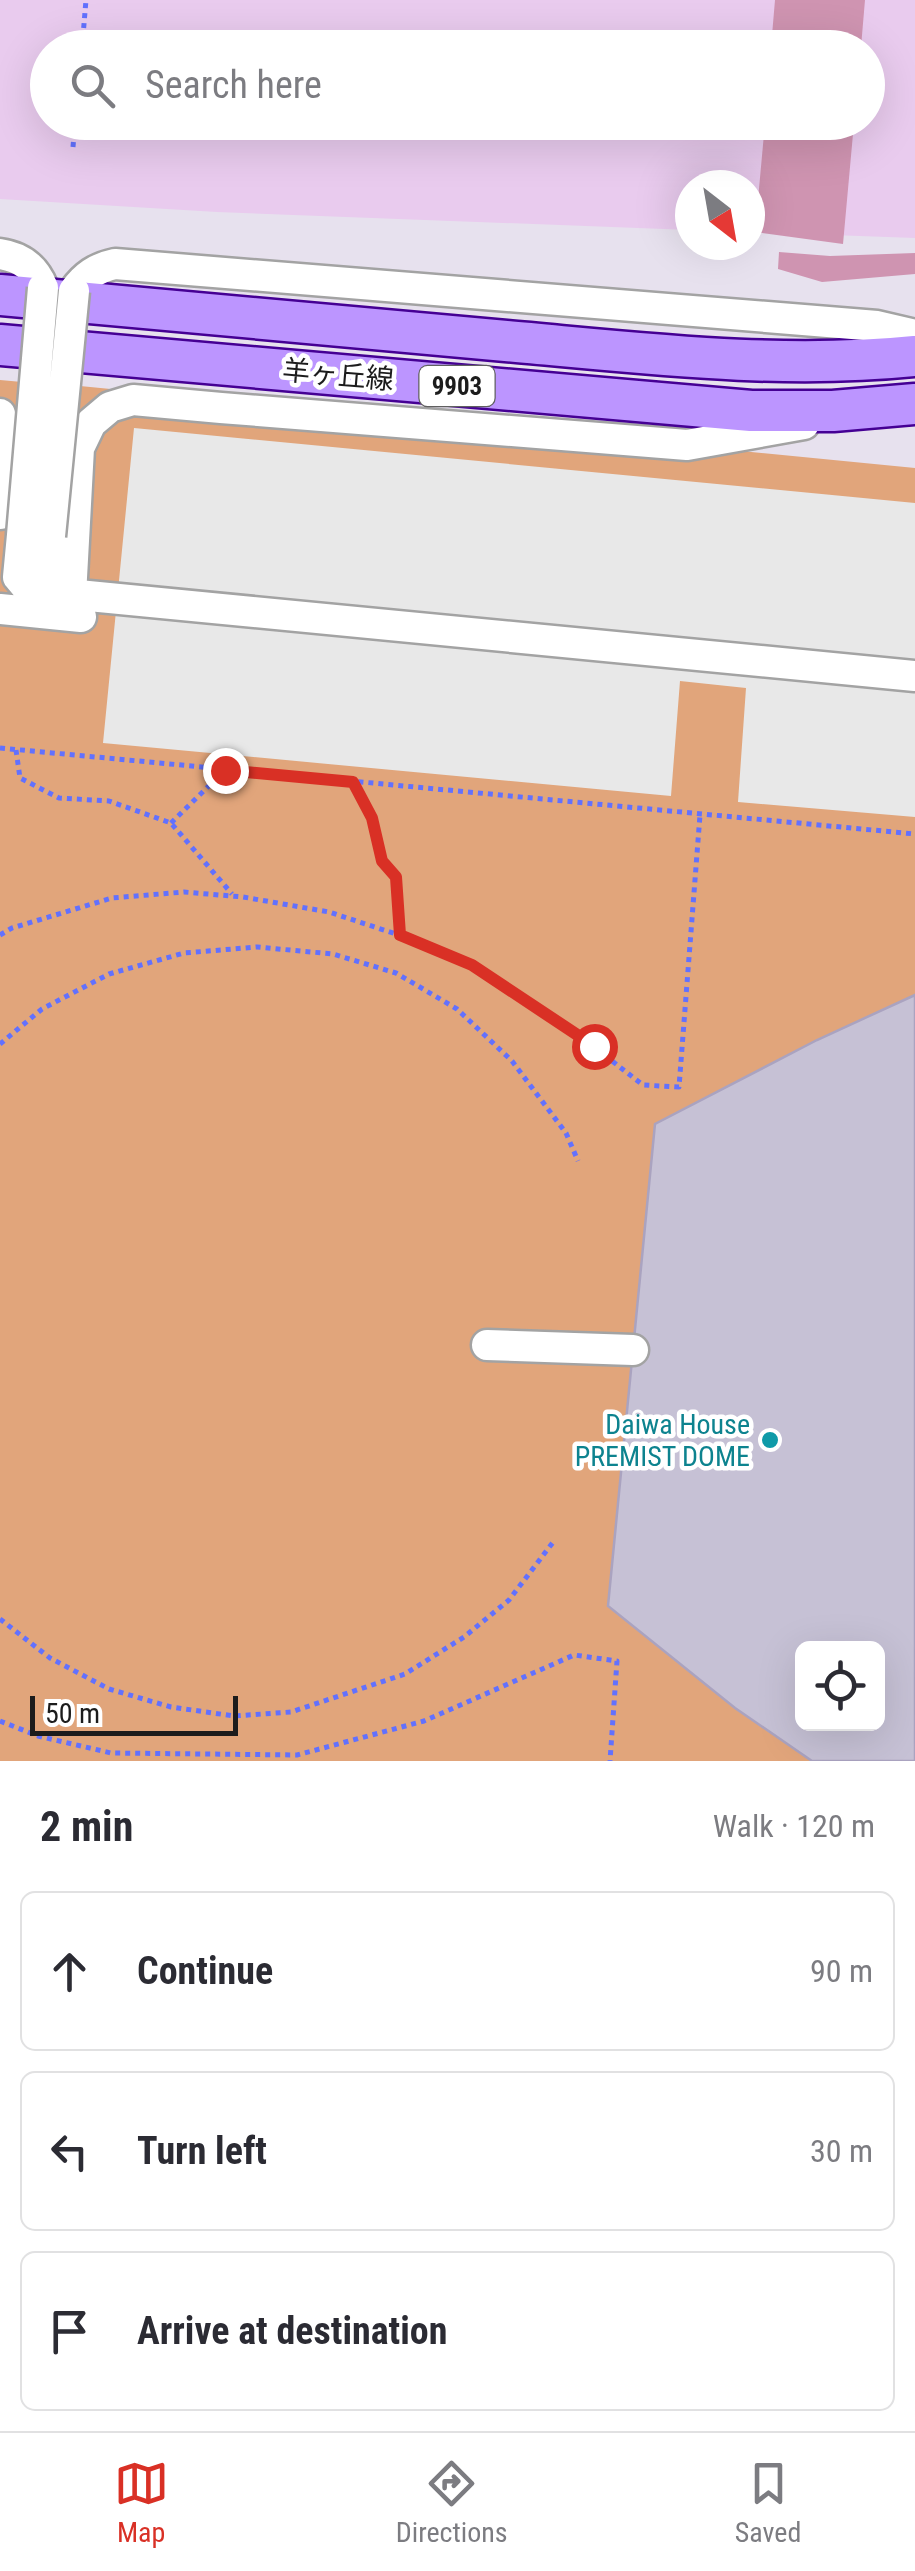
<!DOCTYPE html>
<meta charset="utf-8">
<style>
body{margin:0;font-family:"Roboto Condensed","Noto Sans JP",sans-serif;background:#f7f7f7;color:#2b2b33}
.controls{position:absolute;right:30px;bottom:30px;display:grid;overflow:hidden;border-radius:15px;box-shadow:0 10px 40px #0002}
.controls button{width:90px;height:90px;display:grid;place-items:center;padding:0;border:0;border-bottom:2px solid #e1e1e2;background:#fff;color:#2b2b33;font:50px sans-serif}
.compass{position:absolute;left:675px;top:170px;width:90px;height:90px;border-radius:50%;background:#fff;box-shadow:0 10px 40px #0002;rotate:149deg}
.scale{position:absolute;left:30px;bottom:25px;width:208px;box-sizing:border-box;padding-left:10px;border:5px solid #1c1c1c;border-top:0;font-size:28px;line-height:35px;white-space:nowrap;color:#1c1c1c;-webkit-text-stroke:8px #fff;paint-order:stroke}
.stop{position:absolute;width:30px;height:30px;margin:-22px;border:8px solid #d93025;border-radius:50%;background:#fff}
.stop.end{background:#d93025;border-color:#fff;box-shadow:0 2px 10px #0008}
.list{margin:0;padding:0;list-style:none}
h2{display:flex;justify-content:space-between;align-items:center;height:130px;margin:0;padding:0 40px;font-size:42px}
h2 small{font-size:32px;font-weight:400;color:#7c7c81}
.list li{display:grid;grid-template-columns:65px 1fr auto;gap:30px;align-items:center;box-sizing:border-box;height:160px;margin:0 20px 20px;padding:0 20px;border:2px solid #e1e1e2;border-radius:15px}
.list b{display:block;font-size:38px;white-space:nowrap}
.list em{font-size:32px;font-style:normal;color:#7c7c81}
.icon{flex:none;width:55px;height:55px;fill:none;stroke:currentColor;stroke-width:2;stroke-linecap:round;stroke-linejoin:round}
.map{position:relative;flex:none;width:915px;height:1761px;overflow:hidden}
.search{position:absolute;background:#fff;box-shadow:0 10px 40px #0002;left:30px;right:30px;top:30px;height:110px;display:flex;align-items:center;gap:25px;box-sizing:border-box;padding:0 35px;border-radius:55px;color:#7c7c81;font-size:38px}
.sheet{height:670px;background:#fff}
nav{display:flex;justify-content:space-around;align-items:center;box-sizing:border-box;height:140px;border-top:2px solid #e1e1e2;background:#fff;font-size:28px;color:#7c7c81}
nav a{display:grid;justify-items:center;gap:5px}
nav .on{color:#d93025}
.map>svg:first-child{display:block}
</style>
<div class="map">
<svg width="915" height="1761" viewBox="0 0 915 1761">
<rect width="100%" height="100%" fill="#e7e1ee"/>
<!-- farmland -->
<path fill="#e9cbee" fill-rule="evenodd" d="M 0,0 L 915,0 L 915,238 L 750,232 L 750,185 L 690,185 L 690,230 L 217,212 L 0,199 ZM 48,48 L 868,48 L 868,122 L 48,122 Z"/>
<!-- forest -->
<path fill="#cf94b1" d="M 775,0 L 865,0 L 861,47 L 771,47 Z
M 765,123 L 854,123 L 843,244 L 755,232 Z
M 779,252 L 830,256 L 915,253 L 915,274 L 822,282 L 778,269 Z"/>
<!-- pitch -->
<path fill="#e1a57b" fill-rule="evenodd" d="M 0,380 L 22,382 L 65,559 L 80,386 L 915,468 L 915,1761 L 0,1761 ZM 802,1649 L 878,1649 L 878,1724 L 802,1724 Z"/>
<!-- parking -->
<path fill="#e8e8e8" d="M 134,428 L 915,503 L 915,817 L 738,802 L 746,688 L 680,681 L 671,796 L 103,743 Z"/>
<!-- building -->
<path fill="#c6c1d5" stroke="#aaa3c0" stroke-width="2.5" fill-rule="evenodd" d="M 915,995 L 915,1761 L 812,1761 L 735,1708 L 608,1606 L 655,1124 L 817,1040 ZM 802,1649 L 878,1649 L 878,1724 L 802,1724 Z"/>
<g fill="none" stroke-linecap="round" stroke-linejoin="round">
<defs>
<path id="minor" d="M 0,254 C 22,257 35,268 43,288
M 74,291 C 85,276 96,268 115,264 L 877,326 L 915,335
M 0,414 L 6,442 L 0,514
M 22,535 L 18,577 L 28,589 L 37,591 L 915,676
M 50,536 C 48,558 39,589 53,607
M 71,596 L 79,448 L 91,423 L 110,407 L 133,400 L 221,408 L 687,445 L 804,424
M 0,609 L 81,617
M 487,1345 L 633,1350"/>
<path id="major" d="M 0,295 C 169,311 338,326 506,341 C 642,353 779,370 915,356
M 0,345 L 751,411 L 833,411 L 915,404"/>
</defs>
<!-- minor casing -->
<use href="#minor" stroke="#a3a3a3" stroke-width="35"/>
<!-- major casing -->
<use href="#major" stroke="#450094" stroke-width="45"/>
<!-- path -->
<path stroke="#6271fe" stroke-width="5" stroke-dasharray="5 5" stroke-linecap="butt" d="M 82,48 L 86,0
M 73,147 L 75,122
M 0,748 L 915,834
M 16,750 L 20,778 L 59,798 L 109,801 L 171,823 L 232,894
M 353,782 L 373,818 L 382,861 L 396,877 L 400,935
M 171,823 L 225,770
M 0,935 L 12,928 L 112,898 L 184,892 L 243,897 L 329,912 L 408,938 L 472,965 L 594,1047 L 643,1085 L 679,1087 L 700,815
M 0,1044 L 42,1009 L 109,974 L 184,953 L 257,947 L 333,954 L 396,973 L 457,1009 L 512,1061 L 566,1133 L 578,1161
M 0,1619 L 50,1658 L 109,1689 L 171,1707 L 234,1716 L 291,1712 L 405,1674 L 464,1637 L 509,1600 L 554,1541
M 0,1721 L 38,1736 L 111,1753 L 297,1755 L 424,1721 L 574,1655 L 617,1661 L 610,1761"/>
<!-- minor -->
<use href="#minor" stroke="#fff" stroke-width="30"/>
<!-- major -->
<use href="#major" stroke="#bc95ff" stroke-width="40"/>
<defs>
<path id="minor-bridge" d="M 22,535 L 43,288
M 50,536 L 74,291"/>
</defs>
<!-- minor-bridge casing -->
<use href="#minor-bridge" stroke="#a3a3a3" stroke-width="35" stroke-linecap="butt"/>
<!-- minor-bridge -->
<use href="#minor-bridge" stroke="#fff" stroke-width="30"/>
</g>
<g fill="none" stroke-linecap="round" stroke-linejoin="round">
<!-- route -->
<path stroke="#d93025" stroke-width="12" d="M 225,770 L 353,782 L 372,818 L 382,861 L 396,877 L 400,935 L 472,965 L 594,1046"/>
</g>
<!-- markers -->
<circle fill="#0f9aa8" stroke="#fff" stroke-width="4" cx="770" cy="1440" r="10"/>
<g text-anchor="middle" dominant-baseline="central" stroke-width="9" stroke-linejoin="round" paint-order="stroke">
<!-- shield labels -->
<rect fill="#fff" stroke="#606060" stroke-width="2.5" x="419.5" y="366" width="75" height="40" rx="8"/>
<g font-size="25" font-weight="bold" fill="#1c1c1c">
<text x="457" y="386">9903</text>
</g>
<!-- street labels -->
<g font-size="28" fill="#1c1c1c" stroke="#fff">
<text transform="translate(338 375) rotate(5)">羊ヶ丘線</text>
</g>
<!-- culture labels -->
<g font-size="28" fill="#0d838f" stroke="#fff" text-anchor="end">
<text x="750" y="1424">Daiwa House<tspan x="750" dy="32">PREMIST DOME</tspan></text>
</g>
</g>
</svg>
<div class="controls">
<button><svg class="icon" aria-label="locate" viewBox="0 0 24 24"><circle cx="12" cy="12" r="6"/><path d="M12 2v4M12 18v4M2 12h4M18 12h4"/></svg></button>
</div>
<svg class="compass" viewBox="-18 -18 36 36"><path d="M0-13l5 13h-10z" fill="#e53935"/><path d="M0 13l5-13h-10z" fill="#7c7c81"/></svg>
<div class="scale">50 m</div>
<div class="stop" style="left:594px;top:1046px"></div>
<div class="stop end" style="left:225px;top:770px"></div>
<div class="search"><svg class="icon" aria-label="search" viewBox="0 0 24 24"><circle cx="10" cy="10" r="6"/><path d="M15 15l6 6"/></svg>Search here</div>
</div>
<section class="sheet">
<h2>2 min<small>Walk · 120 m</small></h2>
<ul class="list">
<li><svg class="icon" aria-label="ahead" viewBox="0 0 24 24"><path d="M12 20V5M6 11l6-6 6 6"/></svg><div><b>Continue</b></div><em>90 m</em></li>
<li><svg class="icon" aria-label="left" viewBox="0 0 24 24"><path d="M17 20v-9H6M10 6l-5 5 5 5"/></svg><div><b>Turn left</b></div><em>30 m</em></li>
<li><svg class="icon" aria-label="arrive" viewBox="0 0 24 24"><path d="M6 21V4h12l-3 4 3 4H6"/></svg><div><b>Arrive at destination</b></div></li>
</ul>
</section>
<nav>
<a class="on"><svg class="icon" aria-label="map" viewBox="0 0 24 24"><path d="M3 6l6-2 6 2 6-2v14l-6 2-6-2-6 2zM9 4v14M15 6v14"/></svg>Map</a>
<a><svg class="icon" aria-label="directions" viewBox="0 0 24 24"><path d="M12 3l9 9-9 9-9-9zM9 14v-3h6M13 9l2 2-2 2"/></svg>Directions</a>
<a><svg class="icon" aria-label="saved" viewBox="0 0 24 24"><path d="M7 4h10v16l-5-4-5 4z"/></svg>Saved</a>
</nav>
